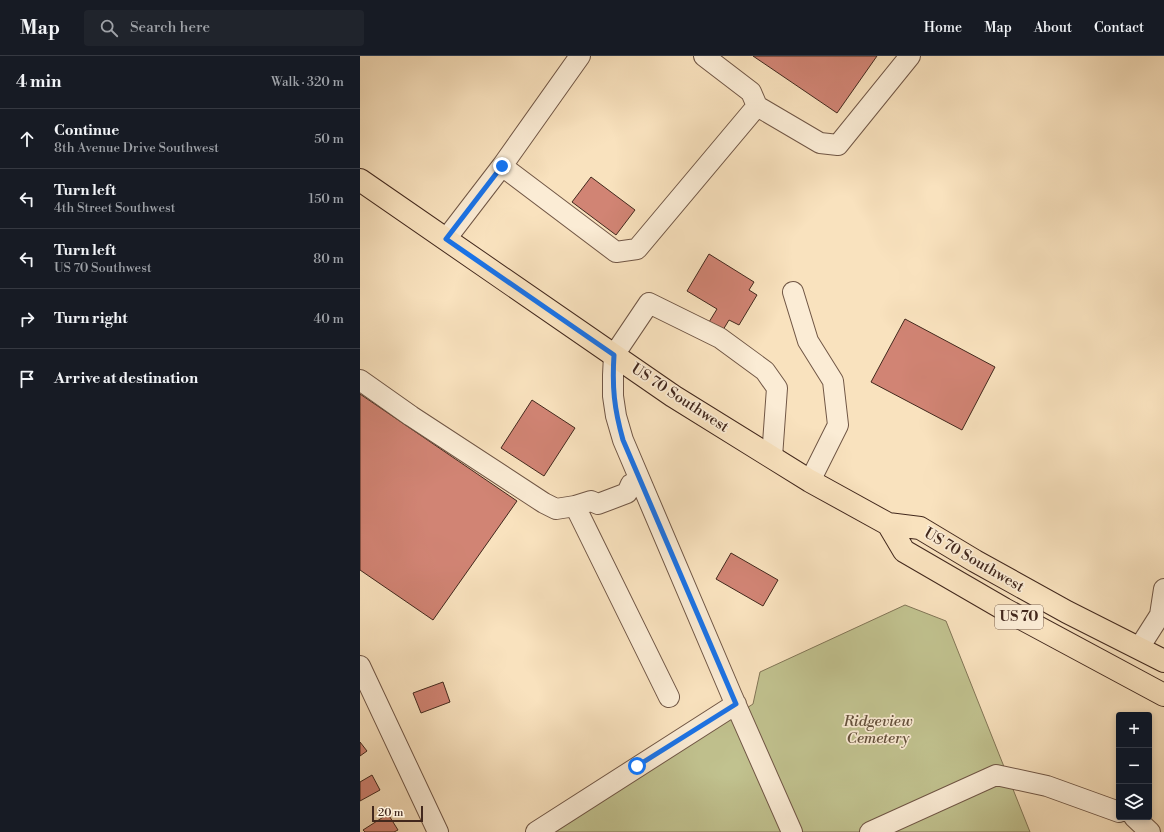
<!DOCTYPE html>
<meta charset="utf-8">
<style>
body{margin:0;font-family:"Libre Bodoni",serif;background:#20242c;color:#f1f3f6}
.controls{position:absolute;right:12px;bottom:12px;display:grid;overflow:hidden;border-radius:4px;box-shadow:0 2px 6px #0003}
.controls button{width:36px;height:36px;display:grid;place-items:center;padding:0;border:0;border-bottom:1px solid #363941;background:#171b24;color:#f1f3f6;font:20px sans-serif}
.scale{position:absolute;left:12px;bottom:10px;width:51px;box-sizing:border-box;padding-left:4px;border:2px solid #42281d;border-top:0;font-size:11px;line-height:14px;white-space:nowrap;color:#42281d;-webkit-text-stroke:3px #fbecd5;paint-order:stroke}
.stop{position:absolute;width:12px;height:12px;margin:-9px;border:3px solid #1a73e8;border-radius:50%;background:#fff}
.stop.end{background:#1a73e8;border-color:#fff;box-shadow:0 1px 4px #0008}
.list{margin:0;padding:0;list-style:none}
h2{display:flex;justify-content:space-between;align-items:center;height:52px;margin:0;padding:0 16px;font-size:17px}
h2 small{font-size:13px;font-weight:400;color:#9ea1a6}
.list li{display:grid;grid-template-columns:26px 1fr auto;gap:12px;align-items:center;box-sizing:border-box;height:60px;padding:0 16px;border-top:1px solid #363941}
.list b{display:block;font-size:15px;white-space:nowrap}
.list p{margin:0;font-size:13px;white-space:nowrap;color:#9ea1a6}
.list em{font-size:13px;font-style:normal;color:#9ea1a6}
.icon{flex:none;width:22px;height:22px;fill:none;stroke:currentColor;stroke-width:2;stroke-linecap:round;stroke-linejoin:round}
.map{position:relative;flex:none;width:804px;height:776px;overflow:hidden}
header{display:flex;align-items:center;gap:24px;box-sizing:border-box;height:56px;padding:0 20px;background:#171b24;border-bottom:1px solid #363941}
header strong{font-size:19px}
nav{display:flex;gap:22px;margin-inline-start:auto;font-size:14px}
.search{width:280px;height:36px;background:#20242c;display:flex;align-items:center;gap:10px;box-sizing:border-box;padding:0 14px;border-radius:4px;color:#9ea1a6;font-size:15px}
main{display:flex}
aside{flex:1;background:#171b24}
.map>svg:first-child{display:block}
</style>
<header>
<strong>Map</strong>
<div class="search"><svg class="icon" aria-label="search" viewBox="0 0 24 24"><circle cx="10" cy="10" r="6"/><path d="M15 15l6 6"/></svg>Search here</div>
<nav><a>Home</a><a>Map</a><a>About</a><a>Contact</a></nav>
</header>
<main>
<aside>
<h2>4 min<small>Walk · 320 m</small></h2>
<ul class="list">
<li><svg class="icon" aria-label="ahead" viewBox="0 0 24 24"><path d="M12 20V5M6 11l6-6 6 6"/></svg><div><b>Continue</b><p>8th Avenue Drive Southwest</p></div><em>50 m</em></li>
<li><svg class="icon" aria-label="left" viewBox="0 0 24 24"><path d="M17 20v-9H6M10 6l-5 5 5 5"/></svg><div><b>Turn left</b><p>4th Street Southwest</p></div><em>150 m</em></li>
<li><svg class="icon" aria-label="left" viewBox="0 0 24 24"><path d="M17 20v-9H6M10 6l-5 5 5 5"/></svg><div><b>Turn left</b><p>US 70 Southwest</p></div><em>80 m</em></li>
<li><svg class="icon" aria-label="right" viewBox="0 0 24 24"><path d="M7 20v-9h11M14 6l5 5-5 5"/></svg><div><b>Turn right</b></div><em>40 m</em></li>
<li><svg class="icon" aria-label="arrive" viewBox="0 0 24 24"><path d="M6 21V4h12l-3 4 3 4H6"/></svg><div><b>Arrive at destination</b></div></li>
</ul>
</aside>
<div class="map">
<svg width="804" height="776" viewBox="0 0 804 776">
<rect width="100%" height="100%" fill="#f9e2be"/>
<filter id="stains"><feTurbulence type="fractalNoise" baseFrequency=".005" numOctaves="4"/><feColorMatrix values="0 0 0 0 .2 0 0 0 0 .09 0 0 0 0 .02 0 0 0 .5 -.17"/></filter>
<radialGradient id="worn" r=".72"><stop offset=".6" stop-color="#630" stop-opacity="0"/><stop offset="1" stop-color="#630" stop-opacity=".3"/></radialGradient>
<!-- green -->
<path fill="#c1c28f" stroke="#827556" d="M 545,549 L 586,565 L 670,776 L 195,776 L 393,648 L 400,616 Z"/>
<!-- building -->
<path fill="#d18474" stroke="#42281d" d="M 393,0 L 517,0 L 477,57 Z
M 231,121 L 275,154 L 256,179 L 212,146 Z
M 349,198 L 394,226 L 389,234 L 397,239 L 379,269 L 369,264 L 360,279 L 346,271 L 357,253 L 327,235 Z
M 545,263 L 635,311 L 602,374 L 511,326 Z
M 0,338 L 157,445 L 73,564 L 0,514 Z
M 172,344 L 215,372 L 184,420 L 141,392 Z
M 371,497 L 418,524 L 403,550 L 356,523 Z
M 83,626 L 90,646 L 61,657 L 53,637 Z
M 0,686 L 7,695 L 0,700 Z
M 12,719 L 20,734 L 0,745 L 0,726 Z
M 28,758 L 38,774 L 34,776 L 5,776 L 3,774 Z"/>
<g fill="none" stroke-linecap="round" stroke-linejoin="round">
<defs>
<path id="minor" d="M 220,0 L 142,110 L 256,196 L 277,193 L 397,50 L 391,36 L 344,0
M 397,50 L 460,87 L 478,89 L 550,0
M 86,183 L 142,110
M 433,236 L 448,285 L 473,325 L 478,369 L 450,425
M 0,324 L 51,360 L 184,447 L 196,453 L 215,450 L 231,445 L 238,448 L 267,437 L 271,428
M 412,401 L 417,332 L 405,315 L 360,282 L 289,247 L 254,299 L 253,319 L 253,340 L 256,360 L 263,384 L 372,640 L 432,776
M 215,450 L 309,641
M 779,592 L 800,559 L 804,533
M 0,610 L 78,776
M 774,761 L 790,776
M 176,776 L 376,648
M 510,776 L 636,719 L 687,730 L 759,756"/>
<path id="major" d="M 0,124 L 313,340 L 450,425 L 528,468 L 560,472 L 615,505 L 707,556 L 804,605
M 528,468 L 544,495 L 644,553 L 804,639"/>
</defs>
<!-- minor casing -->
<use href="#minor" stroke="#705645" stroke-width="22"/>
<!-- major casing -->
<use href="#major" stroke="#42281d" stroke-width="24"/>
<!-- minor -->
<use href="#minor" stroke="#fbecd5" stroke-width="20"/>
<!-- major -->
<use href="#major" stroke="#f9e2be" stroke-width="22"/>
</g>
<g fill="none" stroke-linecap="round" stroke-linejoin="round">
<!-- route -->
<path stroke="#1a73e8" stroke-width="5" d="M 142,110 L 86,183 L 254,299 C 252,331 254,352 263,384 L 376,648 L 277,710"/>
</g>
<g text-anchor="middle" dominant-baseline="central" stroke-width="3.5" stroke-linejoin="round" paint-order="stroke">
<!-- shield labels -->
<rect fill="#fbecd5" stroke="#7a6354" stroke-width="1" x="635" y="549" width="48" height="24" rx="3"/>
<g font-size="14" font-weight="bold" fill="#42281d">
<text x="659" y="561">US 70</text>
</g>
<!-- street labels -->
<g font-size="15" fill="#42281d" stroke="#fbecd5">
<text transform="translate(320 342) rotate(33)">US 70 Southwest</text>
<text transform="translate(614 504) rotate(30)">US 70 Southwest</text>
</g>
<!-- park labels -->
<g font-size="15" font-style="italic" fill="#624e3a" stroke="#fbecd5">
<text x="518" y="665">Ridgeview<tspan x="518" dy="17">Cemetery</tspan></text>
</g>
</g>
<rect width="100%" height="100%" filter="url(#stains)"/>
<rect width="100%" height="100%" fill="url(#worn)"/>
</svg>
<div class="controls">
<button>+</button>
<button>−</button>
<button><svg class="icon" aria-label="layers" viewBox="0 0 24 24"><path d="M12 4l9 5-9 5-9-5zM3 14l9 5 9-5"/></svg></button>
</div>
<div class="scale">20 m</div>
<div class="stop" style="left:277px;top:710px"></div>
<div class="stop end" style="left:142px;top:110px"></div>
</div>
</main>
